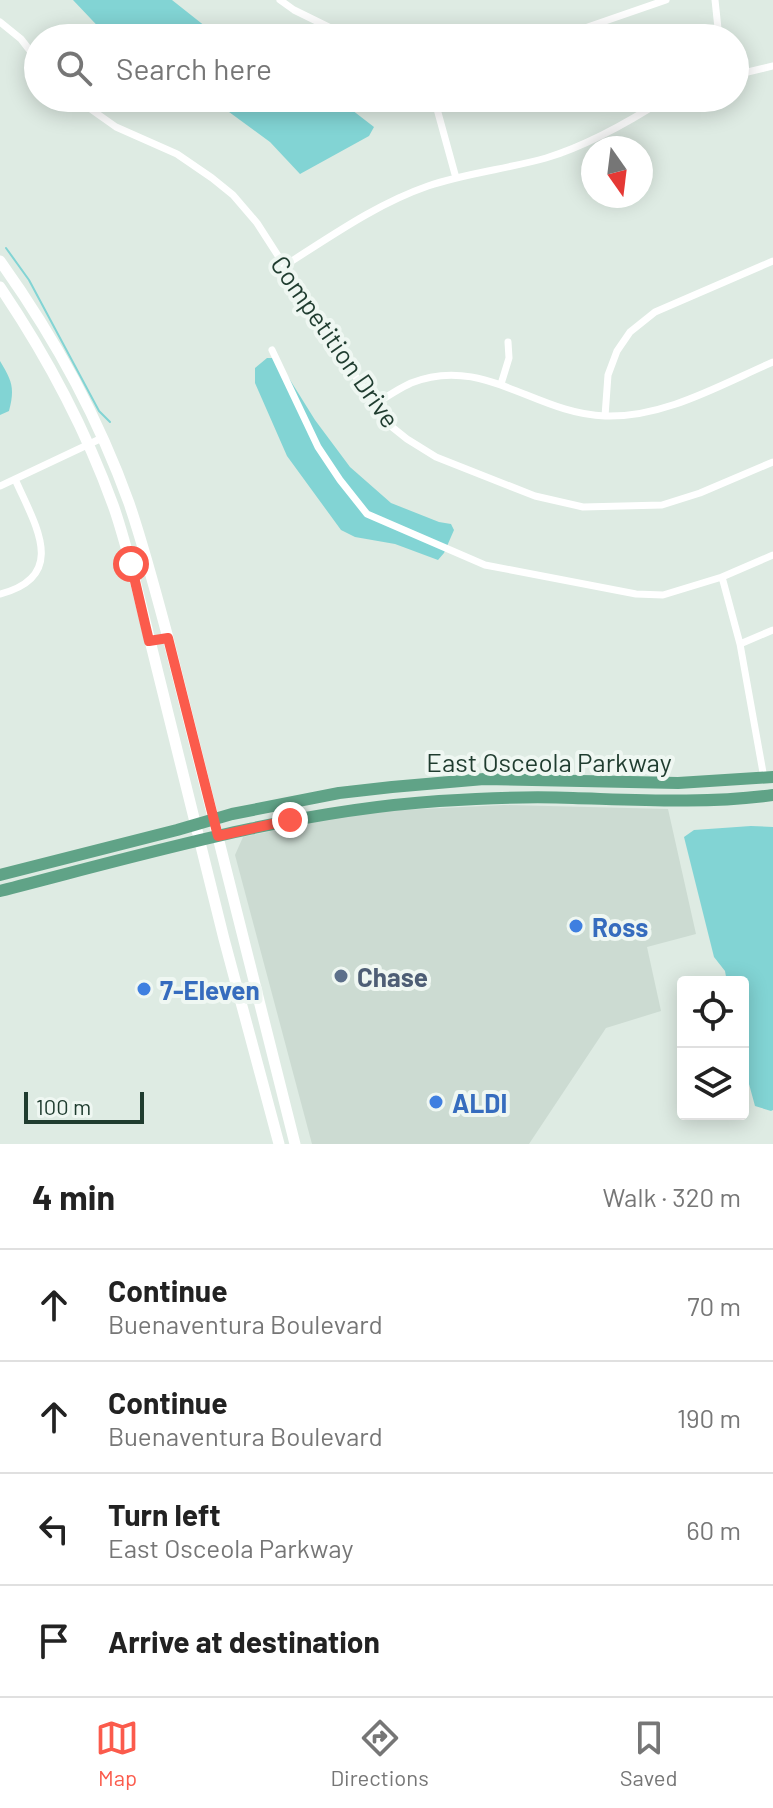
<!DOCTYPE html>
<meta charset="utf-8">
<style>
body{margin:0;font-family:Barlow,sans-serif;background:#f6f6f6;color:#222}
.controls{position:absolute;right:24px;bottom:24px;display:grid;overflow:hidden;border-radius:8px;box-shadow:0 4px 20px #0003}
.controls button{width:72px;height:72px;display:grid;place-items:center;padding:0;border:0;border-bottom:2px solid #e0e0e0;background:#fff;color:#222;font:40px sans-serif}
.compass{position:absolute;left:581px;top:136px;width:72px;height:72px;border-radius:50%;background:#fff;box-shadow:0 4px 20px #0003;rotate:166deg}
.scale{position:absolute;left:24px;bottom:20px;width:120px;box-sizing:border-box;padding-left:8px;border:4px solid #1f3c2f;border-top:0;font-size:22px;line-height:28px;white-space:nowrap;color:#1f3c2f;-webkit-text-stroke:6px #eff7f2;paint-order:stroke}
.stop{position:absolute;width:24px;height:24px;margin:-18px;border:6px solid #fb5b4c;border-radius:50%;background:#fff}
.stop.end{background:#fb5b4c;border-color:#fff;box-shadow:0 2px 8px #0008}
.list{margin:0;padding:0;list-style:none}
h2{display:flex;justify-content:space-between;align-items:center;height:104px;margin:0;padding:0 32px;font-size:34px}
h2 small{font-size:26px;font-weight:400;color:#767676}
.list li{display:grid;grid-template-columns:52px 1fr auto;gap:24px;align-items:center;box-sizing:border-box;height:112px;padding:0 32px;border-top:2px solid #e0e0e0}
.list b{display:block;font-size:30px;white-space:nowrap}
.list p{margin:0;font-size:26px;white-space:nowrap;color:#767676}
.list em{font-size:26px;font-style:normal;color:#767676}
.icon{flex:none;width:44px;height:44px;fill:none;stroke:currentColor;stroke-width:2;stroke-linecap:round;stroke-linejoin:round}
.map{position:relative;flex:none;width:773px;height:1144px;overflow:hidden}
.search{position:absolute;background:#fff;box-shadow:0 4px 20px #0003;left:24px;right:24px;top:24px;height:88px;display:flex;align-items:center;gap:20px;box-sizing:border-box;padding:0 28px;border-radius:44px;color:#767676;font-size:30px}
.sheet{height:552px;background:#fff}
nav{display:flex;justify-content:space-around;align-items:center;box-sizing:border-box;height:112px;border-top:2px solid #e0e0e0;background:#fff;font-size:22px;color:#767676}
nav a{display:grid;justify-items:center;gap:4px}
nav .on{color:#fb5b4c}
.map>svg:first-child{display:block}
</style>
<div class="map">
<svg width="773" height="1144" viewBox="0 0 773 1144">
<rect width="100%" height="100%" fill="#deebe3"/>
<!-- built -->
<path fill="#ccdbd2" d="M 504,805 L 668,809 L 696,934 L 647,947 L 661,1011 L 606,1028 L 529,1144 L 312,1144 L 235,855 L 243,837 L 359,812 Z"/>
<!-- water -->
<path fill="#82d4d4" d="M 73,0 L 172,0 L 220,38 L 109,38 Z
M 210,98 L 326,98 L 352,110 L 374,127 L 369,136 L 300,174 L 270,142 Z
M 267,358 L 274,358 L 287,375 L 315,420 L 350,467 L 391,503 L 439,522 L 451,524 L 454,530 L 444,553 L 438,560 L 395,544 L 355,537 L 341,530 L 287,456 L 255,383 L 255,368 Z
M 0,361 C 12,381 15,388 9,411 L 0,415 Z
M 751,826 L 773,827 L 773,1110 L 771,1111 L 755,1106 L 743,1062 L 743,982 L 727,982 L 725,971 L 714,957 L 684,837 L 694,830 Z"/>
<g fill="none" stroke-linecap="round" stroke-linejoin="round">
<!-- stream -->
<path stroke="#82d4d4" stroke-width="2" d="M 6,248 L 29,280 L 99,411 L 110,422"/>
<!-- minor -->
<path stroke="#fff" stroke-width="7" d="M 280,0 L 294,10 L 351,38
M 715,0 L 719,38
M 0,22 L 21,39 L 38,61
M 556,38 L 666,0
M 735,75 L 773,66
M 75,98 L 116,127 L 177,154 L 212,178 L 233,195 L 257,223 L 374,405 L 392,427 L 407,439 L 436,457 L 535,496 L 583,507 L 662,505 L 700,493 L 773,462
M 432,98 L 437,109 L 456,178
M 284,266 C 330,237 376,204 428,186 C 466,173 507,169 546,158 C 589,145 629,122 666,98
M 272,350 L 318,447 L 340,480 L 367,514 L 485,565 L 636,594 L 663,595 L 722,577 L 773,555
M 501,384 L 509,358 L 508,342
M 374,405 C 386,397 398,389 411,383 C 483,354 535,414 605,416 C 664,418 720,385 773,362
M 605,416 L 608,375 L 617,351 L 630,332 L 655,312 L 773,261
M 0,486 L 102,438
M 722,577 L 740,644 L 764,778
M 0,594 C 70,576 34,523 15,479
M 740,644 L 773,630"/>
<!-- secondary -->
<path stroke="#fff" stroke-width="11" d="M 0,261 C 53,335 98,417 129,503 C 144,547 156,593 168,638 L 295,1144
M 0,287 C 46,355 85,428 113,505 C 120,524 125,545 131,564 L 224,939 L 279,1144"/>
<!-- primary -->
<path stroke="#60a387" stroke-width="12" d="M 0,875 L 177,830 L 232,814 L 339,793 L 392,787 L 484,779 L 678,783 L 773,777
M 0,891 C 145,854 290,811 439,801 C 484,798 528,796 573,798 C 640,800 707,804 773,795"/>
</g>
<g fill="none" stroke-linecap="round" stroke-linejoin="round">
<!-- route -->
<path stroke="#fb5b4c" stroke-width="10" d="M 131,564 L 149,641 L 168,638 L 218,836 L 290,820"/>
</g>
<!-- markers -->
<g fill="#3f7fe0" stroke="#eff7f2" stroke-width="3">
<circle cx="576" cy="926" r="8"/>
<circle cx="144" cy="989" r="8"/>
<circle cx="436" cy="1102" r="8"/>
</g>
<circle fill="#5c6f8a" stroke="#eff7f2" stroke-width="3" cx="341" cy="976" r="8"/>
<g text-anchor="middle" dominant-baseline="central" stroke-width="8" stroke-linejoin="round" paint-order="stroke">
<!-- street labels -->
<g font-size="26" fill="#1f3c2f" stroke="#eff7f2">
<text transform="translate(336 341) rotate(55)">Competition Drive</text>
<text x="549" y="761">East Osceola Parkway</text>
</g>
<!-- shop labels -->
<g font-size="26" font-weight="bold" fill="#366cbe" stroke="#eff7f2" text-anchor="start">
<text x="592" y="926">Ross</text>
<text x="160" y="989">7-Eleven</text>
<text x="452" y="1102">ALDI</text>
</g>
<!-- service labels -->
<g font-size="26" font-weight="bold" fill="#4e5e75" stroke="#eff7f2" text-anchor="start">
<text x="357" y="976">Chase</text>
</g>
</g>
</svg>
<div class="controls">
<button><svg class="icon" aria-label="locate" viewBox="0 0 24 24"><circle cx="12" cy="12" r="6"/><path d="M12 2v4M12 18v4M2 12h4M18 12h4"/></svg></button>
<button><svg class="icon" aria-label="layers" viewBox="0 0 24 24"><path d="M12 4l9 5-9 5-9-5zM3 14l9 5 9-5"/></svg></button>
</div>
<svg class="compass" viewBox="-18 -18 36 36"><path d="M0-13l5 13h-10z" fill="#e53935"/><path d="M0 13l5-13h-10z" fill="#767676"/></svg>
<div class="scale">100 m</div>
<div class="stop" style="left:131px;top:564px"></div>
<div class="stop end" style="left:290px;top:820px"></div>
<div class="search"><svg class="icon" aria-label="search" viewBox="0 0 24 24"><circle cx="10" cy="10" r="6"/><path d="M15 15l6 6"/></svg>Search here</div>
</div>
<section class="sheet">
<h2>4 min<small>Walk · 320 m</small></h2>
<ul class="list">
<li><svg class="icon" aria-label="ahead" viewBox="0 0 24 24"><path d="M12 20V5M6 11l6-6 6 6"/></svg><div><b>Continue</b><p>Buenaventura Boulevard</p></div><em>70 m</em></li>
<li><svg class="icon" aria-label="ahead" viewBox="0 0 24 24"><path d="M12 20V5M6 11l6-6 6 6"/></svg><div><b>Continue</b><p>Buenaventura Boulevard</p></div><em>190 m</em></li>
<li><svg class="icon" aria-label="left" viewBox="0 0 24 24"><path d="M17 20v-9H6M10 6l-5 5 5 5"/></svg><div><b>Turn left</b><p>East Osceola Parkway</p></div><em>60 m</em></li>
<li><svg class="icon" aria-label="arrive" viewBox="0 0 24 24"><path d="M6 21V4h12l-3 4 3 4H6"/></svg><div><b>Arrive at destination</b></div></li>
</ul>
</section>
<nav>
<a class="on"><svg class="icon" aria-label="map" viewBox="0 0 24 24"><path d="M3 6l6-2 6 2 6-2v14l-6 2-6-2-6 2zM9 4v14M15 6v14"/></svg>Map</a>
<a><svg class="icon" aria-label="directions" viewBox="0 0 24 24"><path d="M12 3l9 9-9 9-9-9zM9 14v-3h6M13 9l2 2-2 2"/></svg>Directions</a>
<a><svg class="icon" aria-label="saved" viewBox="0 0 24 24"><path d="M7 4h10v16l-5-4-5 4z"/></svg>Saved</a>
</nav>
